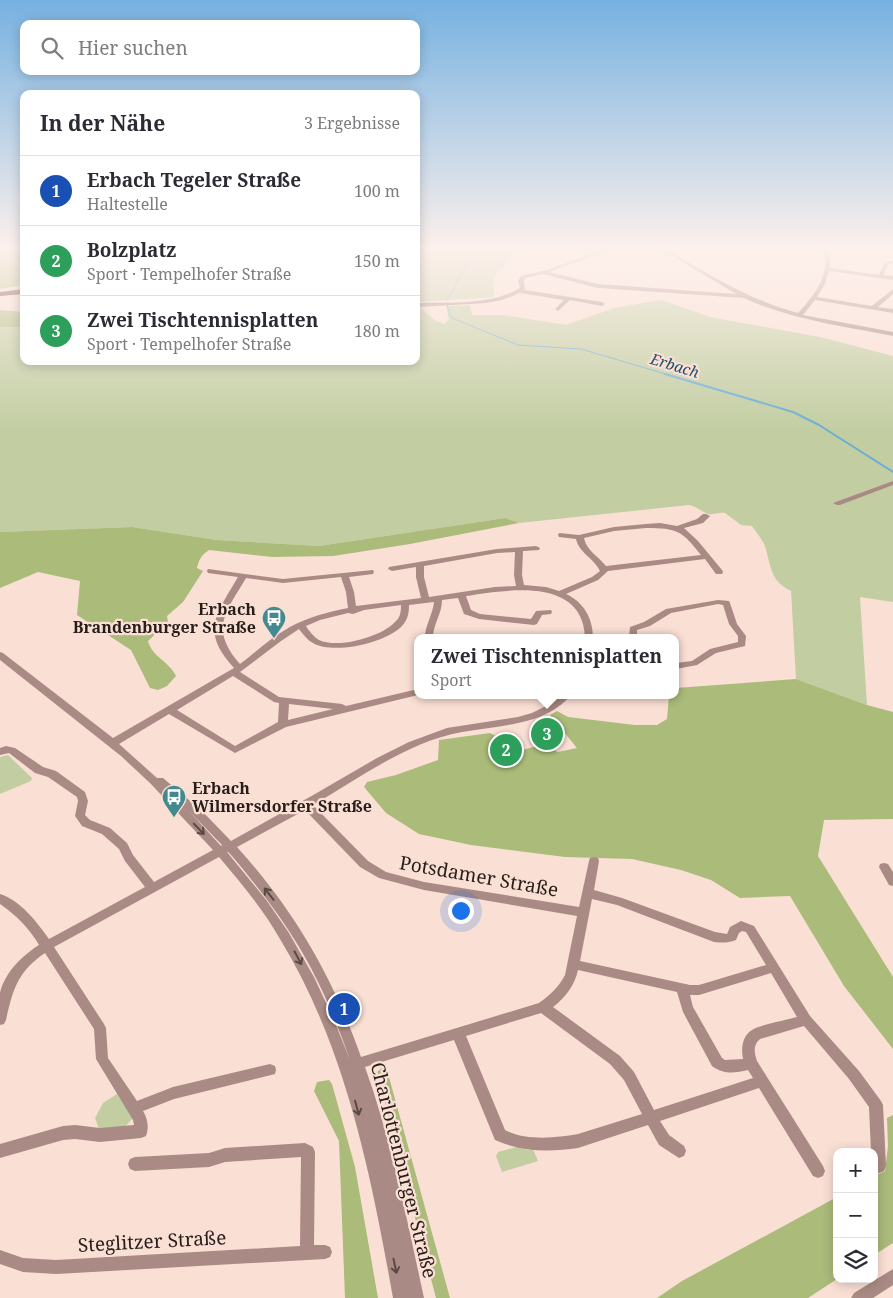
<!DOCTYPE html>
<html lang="de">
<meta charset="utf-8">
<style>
body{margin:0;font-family:"Noto Serif",serif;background:#f2f2f3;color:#2b2b33}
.controls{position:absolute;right:15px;bottom:15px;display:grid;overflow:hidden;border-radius:10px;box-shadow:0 2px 12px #0003}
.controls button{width:45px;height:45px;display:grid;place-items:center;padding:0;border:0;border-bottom:1px solid #e1e1e2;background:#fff;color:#2b2b33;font:25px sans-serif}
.you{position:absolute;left:460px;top:910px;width:18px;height:18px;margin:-12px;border:4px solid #fff;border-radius:50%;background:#1a73e8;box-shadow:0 0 0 8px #1a73e833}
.badge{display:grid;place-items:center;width:32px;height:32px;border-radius:50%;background:#0b8043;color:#fff;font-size:16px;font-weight:700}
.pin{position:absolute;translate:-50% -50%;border:2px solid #fff;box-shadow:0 1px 5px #0006}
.popup{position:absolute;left:414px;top:634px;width:265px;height:65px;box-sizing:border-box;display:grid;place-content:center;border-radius:10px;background:#fff;filter:drop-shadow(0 1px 4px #0005);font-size:16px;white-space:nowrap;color:#7c7c81}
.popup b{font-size:19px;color:#2b2b33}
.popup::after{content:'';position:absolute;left:50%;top:100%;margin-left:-10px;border:10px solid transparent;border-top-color:#fff}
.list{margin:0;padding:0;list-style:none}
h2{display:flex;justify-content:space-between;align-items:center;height:65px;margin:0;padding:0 20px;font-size:21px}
h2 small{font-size:16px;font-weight:400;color:#7c7c81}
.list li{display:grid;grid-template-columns:32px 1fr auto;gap:15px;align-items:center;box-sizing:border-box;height:70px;padding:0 20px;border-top:1px solid #e1e1e2}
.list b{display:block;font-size:19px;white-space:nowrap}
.list p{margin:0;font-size:16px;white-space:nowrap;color:#7c7c81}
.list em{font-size:16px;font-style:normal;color:#7c7c81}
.icon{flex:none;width:28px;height:28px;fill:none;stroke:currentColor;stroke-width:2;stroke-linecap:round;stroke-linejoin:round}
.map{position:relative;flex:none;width:893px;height:1298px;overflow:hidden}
.search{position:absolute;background:#fff;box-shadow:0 2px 12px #0003;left:20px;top:20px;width:400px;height:55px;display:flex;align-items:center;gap:12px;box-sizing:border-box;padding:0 18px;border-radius:10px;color:#7c7c81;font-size:19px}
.panel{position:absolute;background:#fff;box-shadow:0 2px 12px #0003;left:20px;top:90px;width:400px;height:275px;border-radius:10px}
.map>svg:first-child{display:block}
</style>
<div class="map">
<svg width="893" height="1298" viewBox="0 0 893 1298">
<rect width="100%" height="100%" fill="#fadfd4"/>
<!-- green -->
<path fill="#c2cea2" d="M 416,248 L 526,248 L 510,257 L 512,260 C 494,273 493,275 494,297 L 418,302 L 416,300 Z
M 661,300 L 710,317 L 820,337 L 893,356 L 893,602 L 860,597 L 867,705 L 796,679 L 791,591 C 770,581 771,566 765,546 C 762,539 756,532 752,526 L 741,525 L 725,513 C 719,512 714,515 708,514 C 701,512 697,506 689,505 L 519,523 L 505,518 L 319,546 L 217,540 L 132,527 L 0,532 L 0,327 L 24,327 L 24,361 L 416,361 L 416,307 L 419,307 L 436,321 L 444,324 L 449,320 L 446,306 L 470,305 L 472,315 L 504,315 L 566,325 L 614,308 Z
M 499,738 L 518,741 L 512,761 L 495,759 Z
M 8,755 L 32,778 L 31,781 L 0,794 L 0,757 Z
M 117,1094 L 133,1118 L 124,1128 L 99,1129 L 95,1118 L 103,1103 Z
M 520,1146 L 527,1150 L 533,1149 L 538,1161 L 502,1172 L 496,1156 L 498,1152 Z"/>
<!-- forest -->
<path fill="#abbb7a" d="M 0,248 L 24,248 L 24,285 L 0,289 Z
M 0,310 L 24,312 L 24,327 L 0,327 Z
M 505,518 L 519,523 L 410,544 L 333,556 L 272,557 L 209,550 C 201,555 199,560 197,568 L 203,571 L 183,602 L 167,616 L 168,622 L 148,641 C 152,657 170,662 176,676 L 167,686 L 158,690 L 150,688 L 131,650 L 77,615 L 80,581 L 38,572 L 0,588 L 0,532 L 132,527 L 217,540 L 319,546 Z
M 796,679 L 867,705 L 893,712 L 893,819 L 824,820 L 818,856 L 893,977 L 893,1049 L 844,986 L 790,896 L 740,898 L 711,880 L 681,870 L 632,859 L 565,857 L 471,845 L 419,834 L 386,813 L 364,787 L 367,782 L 396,775 L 438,760 L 439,740 L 490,733 L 496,736 L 493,757 L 500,762 L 513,763 L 518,751 L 542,745 L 558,752 L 577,748 L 550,715 L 557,711 L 568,717 L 635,725 L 657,725 L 667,719 L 669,695 L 676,695 L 676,688 Z
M 382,1068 L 387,1070 L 450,1298 L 436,1298 L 377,1072 Z
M 329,1080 L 332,1084 L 355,1167 L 378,1298 L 345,1298 L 339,1141 L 314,1091 L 317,1082 Z
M 893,1115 L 893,1243 L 874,1255 L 874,1176 L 885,1171 L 888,1146 L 887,1118 Z
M 837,1197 L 837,1279 L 808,1298 L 657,1298 L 682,1281 Z"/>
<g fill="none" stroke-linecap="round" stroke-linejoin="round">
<!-- stream-far1 -->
<path stroke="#6cadd6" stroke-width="1" d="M 447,300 L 467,265 L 489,248
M 447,305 L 452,318 L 518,345 L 581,349 L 669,375"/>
<!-- stream -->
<path stroke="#6cadd6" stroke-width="2" d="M 665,374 L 793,412 L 819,425 L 893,472"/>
<!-- minor -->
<path fill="#aa8a84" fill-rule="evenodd" d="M 620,248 L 631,248 L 599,254 L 549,272 L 598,284 L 736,294 L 659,248 L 664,248 C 708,274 749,300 798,313 C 813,297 830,276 824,252 L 785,249 L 783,248 L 823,249 L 823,248 L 827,248 L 830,257 L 830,268 L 879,275 L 885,262 L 893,261 L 893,263 L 889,264 L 883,275 L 893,276 L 893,280 L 829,271 L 825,284 L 817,297 L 872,306 L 893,289 L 893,294 L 878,307 L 893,309 L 893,313 L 815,300 L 803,315 L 893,332 L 893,336 C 843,326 791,320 744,298 L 598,288 L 543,274 L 525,278 L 524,281 L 525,290 L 602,302 L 605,304 L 602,306 L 570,300 L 558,311 L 555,309 L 564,300 L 520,293 L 502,300 L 486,303 L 416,307 L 416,303 C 451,302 489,306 520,288 L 518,281 L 521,276 L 547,270 L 596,252 Z
M 893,481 L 893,485 L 840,505 L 837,505 L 833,503 Z
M 703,514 L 706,514 L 710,516 L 703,523 L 684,528 L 698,541 L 722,570 L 723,572 L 722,574 L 716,574 L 705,559 L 608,571 L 598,580 L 566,594 C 584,602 593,619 593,638 L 585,638 C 583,576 506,590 466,596 L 471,610 L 480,614 L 531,619 L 536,611 L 551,610 L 552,612 L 551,614 L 542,615 L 537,624 L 534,625 L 479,619 L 464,614 L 458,598 L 442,600 C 442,614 433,624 433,638 L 425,638 C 425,625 433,614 434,602 L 409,605 C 409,613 408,619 402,626 C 386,643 333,655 313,643 C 307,640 303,634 299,629 L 281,641 L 240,672 L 279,697 L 342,704 L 346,706 L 418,689 L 418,695 L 286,727 L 235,753 L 169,714 L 119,744 L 157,778 L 163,778 L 203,812 L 231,841 L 315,794 L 377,758 L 409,742 L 447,728 L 518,717 L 532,713 L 548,705 L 561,695 L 571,695 C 545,726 499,725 462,732 C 407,742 360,778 313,805 L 368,861 L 386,872 L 424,882 L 579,907 L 589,861 L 590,858 L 594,857 L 598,858 L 599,861 L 594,890 L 622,898 L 715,932 L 727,934 L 730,927 L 741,921 L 754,926 L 810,1016 L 859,1071 L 881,1101 L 883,1105 L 886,1166 L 884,1171 L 879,1173 L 874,1171 L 874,1152 L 871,1152 L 869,1107 L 849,1079 L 804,1026 L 760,1039 C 753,1045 754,1052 757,1061 L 823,1166 L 825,1171 L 823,1176 L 818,1178 L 813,1176 L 759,1088 L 660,1121 L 669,1135 L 684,1146 L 686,1151 L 684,1156 L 679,1158 L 659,1145 L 648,1125 L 578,1148 C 550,1152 521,1152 495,1140 L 454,1040 L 365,1067 C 392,1142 407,1220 424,1298 L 393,1298 C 371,1175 346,1047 280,939 C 263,909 241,883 219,857 L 54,947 L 104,1024 L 106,1028 L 108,1058 L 137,1101 L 173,1087 L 270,1064 L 275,1066 L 276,1070 L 275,1074 L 174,1099 L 143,1111 C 148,1119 149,1128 146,1136 L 141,1138 L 100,1142 L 75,1139 L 63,1140 L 0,1158 L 0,1144 L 63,1126 L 75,1125 L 100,1128 L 134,1125 L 133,1120 L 96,1059 L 94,1029 L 45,953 C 18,971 13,989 6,1020 L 4,1024 L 0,1025 C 0,1015 0,1003 0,993 C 5,972 22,956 39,945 C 29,928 16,915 0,904 L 0,894 C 20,900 37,922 49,939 L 145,887 L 125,861 L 119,849 L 102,834 L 82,826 L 75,816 L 78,801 L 77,797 L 48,777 L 35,773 L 9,753 L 0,755 L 0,748 L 6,746 L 15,748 L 43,767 L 56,771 L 85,792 L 88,801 L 85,815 L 90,820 L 110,828 L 127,843 L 133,855 L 154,882 L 213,850 L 150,783 L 121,756 L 0,660 L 0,652 L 3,653 L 113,738 L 234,668 C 200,631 216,615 238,577 L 208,573 L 207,571 L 208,569 L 283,579 L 373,570 L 374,572 L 373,574 L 349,577 L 354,592 L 356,606 L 421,598 L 416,577 L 416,567 L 392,571 L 388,569 L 389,567 L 497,549 L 536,546 L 540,548 L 539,550 L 523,551 L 522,575 L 524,585 L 546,587 L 559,591 L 592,577 L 600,571 C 594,558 579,553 576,539 L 559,537 L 558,535 L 559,533 L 579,535 L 614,527 L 646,524 L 660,523 L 677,526 L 697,519 ZM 646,528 C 678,528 682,531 701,555 L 606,566 C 599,557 586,550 584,538 L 614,531 ZM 515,552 L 514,575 L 516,586 L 495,587 L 429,597 L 424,577 L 424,566 L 497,553 ZM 341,577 L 346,592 L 348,608 C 328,612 308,617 290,627 C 272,637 257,651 240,664 C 209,629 226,612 246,578 L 283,583 ZM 401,605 C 401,613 400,618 394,623 C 380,637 338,649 319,640 C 314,637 309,631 306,626 L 320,620 L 348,613 L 353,614 L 364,610 ZM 233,676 L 274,702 L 279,703 L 278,722 L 235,746 L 177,710 ZM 289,704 L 333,709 L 288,720 ZM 188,810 L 222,845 L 221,846 ZM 305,810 L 360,867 L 379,878 L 424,890 L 577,916 L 565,975 C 559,987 550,995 539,1003 L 361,1057 C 333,977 294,910 237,847 ZM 227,852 L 228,852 L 232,856 C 257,886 282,917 302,952 C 322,986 337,1023 350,1060 L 334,1020 L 314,977 L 289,933 L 267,901 ZM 592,899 L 617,905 L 714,942 C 723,943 728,943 736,940 L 739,933 L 742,931 L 746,932 L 766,965 L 699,985 L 690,985 L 580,961 ZM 578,970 L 677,992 L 683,1012 L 712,1066 C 724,1075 735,1073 748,1070 L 753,1078 L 654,1110 L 634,1072 L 620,1056 L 553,1007 C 565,998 575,985 578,970 ZM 771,973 L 797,1017 C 787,1020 759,1025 752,1030 C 742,1036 741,1049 743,1059 L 725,1060 L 722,1058 L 693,1007 L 690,995 L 699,995 ZM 541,1013 L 610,1064 L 624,1080 L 642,1114 L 578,1134 C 555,1138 526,1141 505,1130 L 466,1036 Z
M 718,600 L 729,601 L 730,603 L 737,624 L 746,636 L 745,646 L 716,653 L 697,665 L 676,669 L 676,663 L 692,661 L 710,649 L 738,642 L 738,636 L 729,624 L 723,605 L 718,604 L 671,613 L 650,626 L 637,630 L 637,638 L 629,638 L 630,627 L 644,622 L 666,609 Z
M 884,863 L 888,864 L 893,872 L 893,886 L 889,885 L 879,867 L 880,864 Z
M 305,1143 L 313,1147 L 315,1152 L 314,1245 L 325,1245 L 330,1247 L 332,1252 L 330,1257 L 325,1259 L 56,1274 L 23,1272 L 0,1264 L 0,1250 L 23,1258 L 56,1260 L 300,1246 L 301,1157 L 225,1162 L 209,1167 L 135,1171 L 130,1169 L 128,1164 L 130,1159 L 135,1157 L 209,1153 L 225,1148 Z
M 893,1269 L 893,1285 L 873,1298 L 851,1298 L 854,1293 Z"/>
<!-- highway -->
<path fill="#5e2319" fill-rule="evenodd" d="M 24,289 L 24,294 L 0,296 L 0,292 Z"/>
</g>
<!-- one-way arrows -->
<defs><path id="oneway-shaft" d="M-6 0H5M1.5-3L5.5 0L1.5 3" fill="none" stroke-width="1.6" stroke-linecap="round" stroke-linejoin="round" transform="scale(1.25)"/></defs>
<g stroke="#5b4944">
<use href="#oneway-shaft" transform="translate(199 829) rotate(46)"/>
<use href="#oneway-shaft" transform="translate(269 894) rotate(-128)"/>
<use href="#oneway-shaft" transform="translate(298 958) rotate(62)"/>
<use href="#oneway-shaft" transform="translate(357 1108) rotate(75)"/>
<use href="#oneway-shaft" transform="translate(395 1266) rotate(78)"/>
</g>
<!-- sky -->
<linearGradient id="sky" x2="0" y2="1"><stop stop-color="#76b1e1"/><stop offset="0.58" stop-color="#fdf1ec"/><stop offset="1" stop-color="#fdf1ec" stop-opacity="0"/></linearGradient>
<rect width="893" height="430" fill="url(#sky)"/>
<!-- icons -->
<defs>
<symbol id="bus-pin" viewBox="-11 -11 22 30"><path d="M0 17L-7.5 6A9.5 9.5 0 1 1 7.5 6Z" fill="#428a90" stroke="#fadfd4"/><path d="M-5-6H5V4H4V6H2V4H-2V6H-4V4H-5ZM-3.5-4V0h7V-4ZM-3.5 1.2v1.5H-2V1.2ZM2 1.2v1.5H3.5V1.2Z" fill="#fff"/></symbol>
</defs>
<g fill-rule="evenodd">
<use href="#bus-pin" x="260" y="604" width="28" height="38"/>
<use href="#bus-pin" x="160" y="783" width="28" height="38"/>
</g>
<g text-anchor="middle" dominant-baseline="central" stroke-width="4.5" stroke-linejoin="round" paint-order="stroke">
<!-- far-water labels -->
<g font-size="15" font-style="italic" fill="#1d4f6c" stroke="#fadfd4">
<text transform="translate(675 365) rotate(17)">Erbach</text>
</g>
<!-- poi labels -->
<g font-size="16" font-weight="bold" fill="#271e1a" stroke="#fadfd4" text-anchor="end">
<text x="256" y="609">Erbach<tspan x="256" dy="18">Brandenburger Straße</tspan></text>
<text x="192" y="788" text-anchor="start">Erbach<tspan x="192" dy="18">Wilmersdorfer Straße</tspan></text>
</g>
<!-- near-street labels -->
<g font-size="19" fill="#271e1a" stroke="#fadfd4">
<text transform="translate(479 876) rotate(10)">Potsdamer Straße</text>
<text transform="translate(404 1170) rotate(76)">Charlottenburger Straße</text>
<text transform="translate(152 1241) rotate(-3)">Steglitzer Straße</text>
</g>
</g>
</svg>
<div class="controls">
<button>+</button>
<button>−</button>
<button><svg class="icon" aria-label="layers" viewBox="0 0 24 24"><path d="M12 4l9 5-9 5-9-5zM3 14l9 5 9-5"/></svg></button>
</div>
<div class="you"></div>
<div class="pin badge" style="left:344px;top:1009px;background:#1a4fb4">1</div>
<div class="pin badge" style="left:506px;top:750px;background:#2e9e5b">2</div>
<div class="pin badge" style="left:547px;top:734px;background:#2e9e5b">3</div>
<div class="popup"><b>Zwei Tischtennisplatten</b>Sport</div>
<div class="search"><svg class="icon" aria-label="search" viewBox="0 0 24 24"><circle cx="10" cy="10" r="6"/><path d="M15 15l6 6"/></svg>Hier suchen</div>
<section class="panel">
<h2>In der Nähe<small>3 Ergebnisse</small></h2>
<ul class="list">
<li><span class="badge" style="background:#1a4fb4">1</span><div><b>Erbach Tegeler Straße</b><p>Haltestelle</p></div><em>100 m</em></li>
<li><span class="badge" style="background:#2e9e5b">2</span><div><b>Bolzplatz</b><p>Sport · Tempelhofer Straße</p></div><em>150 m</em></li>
<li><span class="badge" style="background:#2e9e5b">3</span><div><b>Zwei Tischtennisplatten</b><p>Sport · Tempelhofer Straße</p></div><em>180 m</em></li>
</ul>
</section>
</div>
